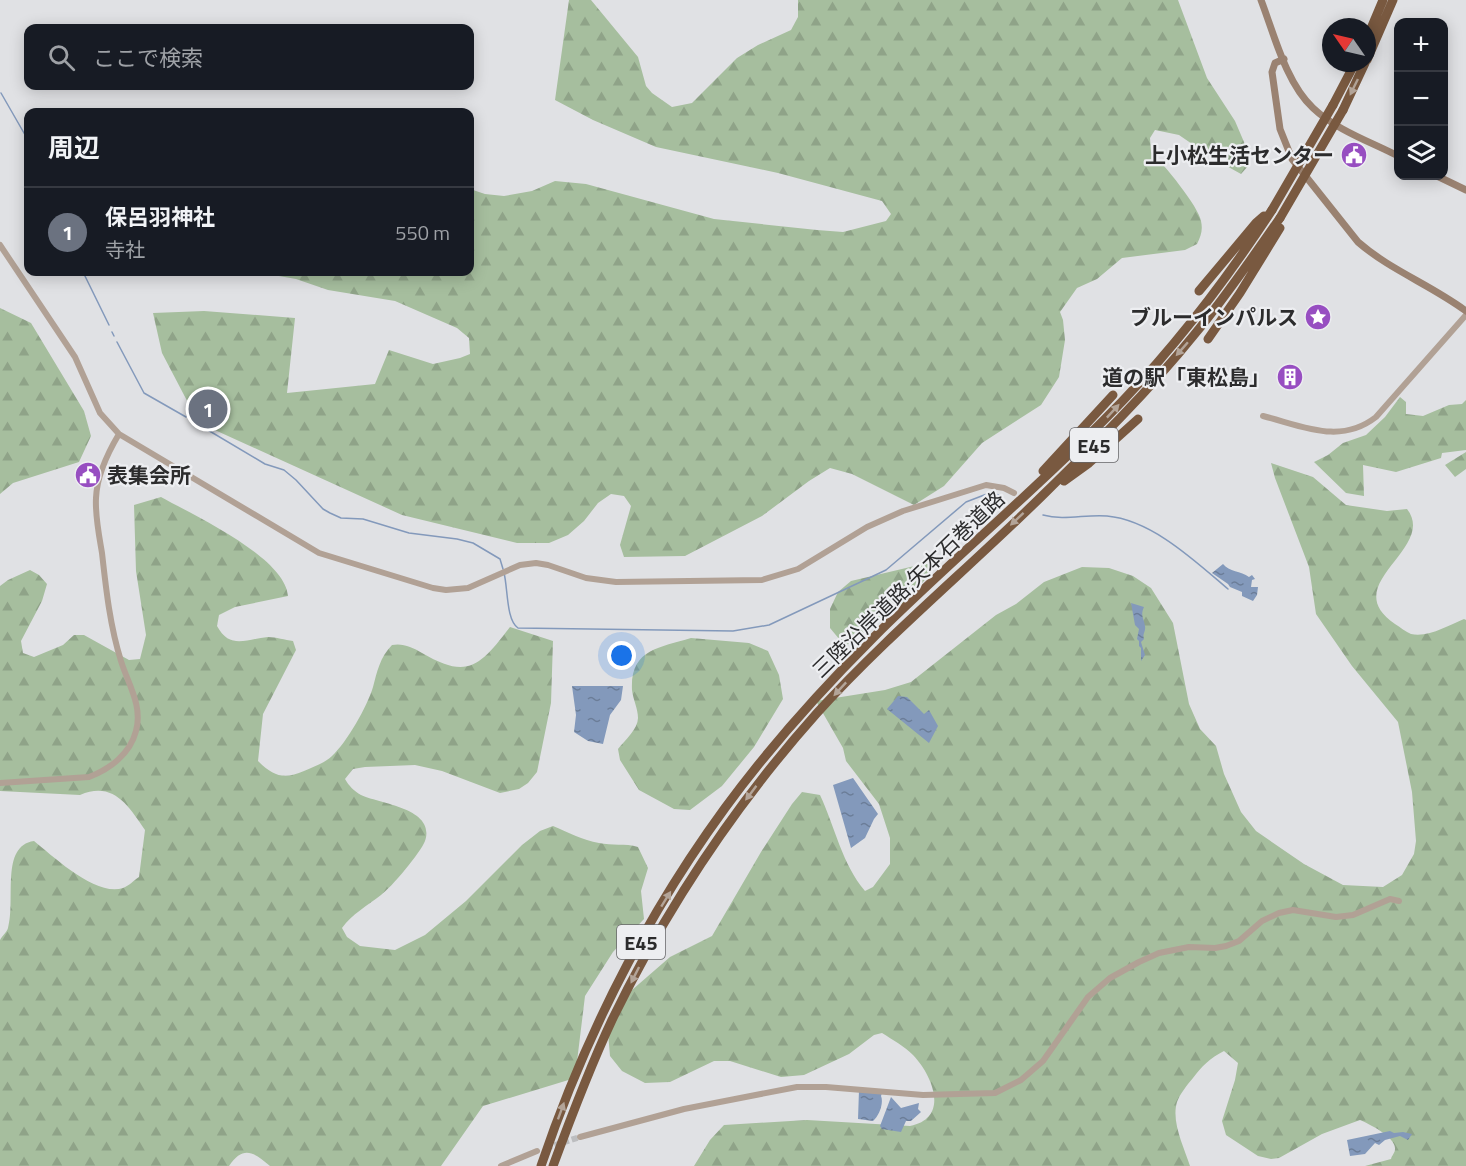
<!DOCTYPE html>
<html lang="ja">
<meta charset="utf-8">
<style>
body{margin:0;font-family:"Titillium Web","Noto Sans JP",sans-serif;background:#242831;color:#f1f3f6}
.controls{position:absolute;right:18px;top:18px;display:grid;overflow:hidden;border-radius:12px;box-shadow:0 3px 15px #0003}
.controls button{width:54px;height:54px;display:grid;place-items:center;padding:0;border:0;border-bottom:2px solid #363941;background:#171b24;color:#f1f3f6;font:30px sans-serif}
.compass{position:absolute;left:1322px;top:18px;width:54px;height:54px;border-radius:50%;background:#171b24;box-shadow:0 3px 15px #0003;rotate:304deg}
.you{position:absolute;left:622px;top:656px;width:21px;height:21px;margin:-15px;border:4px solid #fff;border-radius:50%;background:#1a73e8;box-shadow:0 0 0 9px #1a73e833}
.badge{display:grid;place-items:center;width:39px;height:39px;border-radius:50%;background:#b45309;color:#fff;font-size:20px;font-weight:700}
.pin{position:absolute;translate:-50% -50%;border:3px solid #fff;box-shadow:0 2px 6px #0006}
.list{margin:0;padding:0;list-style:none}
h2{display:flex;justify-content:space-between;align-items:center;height:78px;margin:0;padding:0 24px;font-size:26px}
h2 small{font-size:20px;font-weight:400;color:#9ea1a6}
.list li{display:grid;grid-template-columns:39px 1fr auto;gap:18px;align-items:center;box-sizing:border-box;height:90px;padding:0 24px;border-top:2px solid #363941}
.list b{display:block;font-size:22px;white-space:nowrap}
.list p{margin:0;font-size:20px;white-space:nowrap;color:#9ea1a6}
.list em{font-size:20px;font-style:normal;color:#9ea1a6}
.icon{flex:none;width:33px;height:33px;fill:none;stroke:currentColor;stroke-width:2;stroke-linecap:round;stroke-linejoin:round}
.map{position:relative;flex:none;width:1466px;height:1166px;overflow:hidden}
.search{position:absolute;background:#171b24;box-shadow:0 3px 15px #0003;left:24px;top:24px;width:450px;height:66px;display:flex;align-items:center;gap:15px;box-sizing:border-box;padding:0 21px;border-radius:12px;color:#9ea1a6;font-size:22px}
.panel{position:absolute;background:#171b24;box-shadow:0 3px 15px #0003;left:24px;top:108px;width:450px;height:168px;border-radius:12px}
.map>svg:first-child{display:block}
</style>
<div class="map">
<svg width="1466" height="1166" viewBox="0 0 1466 1166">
<defs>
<pattern id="forest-firs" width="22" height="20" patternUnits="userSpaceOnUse" patternTransform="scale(1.5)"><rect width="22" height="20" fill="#a6be9e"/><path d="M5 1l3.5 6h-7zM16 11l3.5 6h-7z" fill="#8fa388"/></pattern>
<pattern id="water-ripples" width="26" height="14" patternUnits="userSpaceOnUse" patternTransform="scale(1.5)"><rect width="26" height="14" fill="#8399bb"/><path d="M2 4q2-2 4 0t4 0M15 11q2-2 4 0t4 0" fill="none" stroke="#6b7d98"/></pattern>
</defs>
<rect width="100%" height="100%" fill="#e0e1e4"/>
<!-- forest -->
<path fill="url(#forest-firs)" d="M 569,0 L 591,0 L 638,57 L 646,86 L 652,93 L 672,107 L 692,103 L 737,58 L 758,45 L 791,30 L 798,17 L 798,0 L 1178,0 L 1207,78 L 1235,121 L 1244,142 L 1249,165 L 1241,174 L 1214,159 L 1179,135 L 1155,130 L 1150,138 L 1151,152 C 1163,163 1199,207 1201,221 C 1203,230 1201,236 1197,244 L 1185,250 L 1122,258 L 1097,279 L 1077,288 L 1060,312 L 1063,320 L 1065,340 L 1059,377 L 1041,405 L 982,443 L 944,486 L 914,505 L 852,474 L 830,468 L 809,481 L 762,516 L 685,556 L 624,557 L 620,545 L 631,506 L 624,496 L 611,494 L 598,503 L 584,521 L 568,535 L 549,543 L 517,543 L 402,515 L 217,431 L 195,416 L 162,353 L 153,313 L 204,311 L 295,318 L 287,393 L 375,384 L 389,350 L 433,364 L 460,358 L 470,354 L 469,338 L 457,328 L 395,301 L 328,290 L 296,279 L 256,272 L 470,272 L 470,189 L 485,194 L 504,196 L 532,191 L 555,181 L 586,184 L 714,219 L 817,230 L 843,232 L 886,221 L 891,214 L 882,201 L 778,173 L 656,147 L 593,120 L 555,100 Z
M 0,308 L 31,323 L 84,411 L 91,436 L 79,462 L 13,483 L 0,494 Z
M 1400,397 L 1406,402 L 1406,414 L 1423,416 L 1449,405 L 1462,404 L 1466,400 L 1466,450 L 1442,453 L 1441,458 L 1396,472 L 1363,465 L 1364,496 L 1346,493 L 1314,462 L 1328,455 L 1343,443 L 1366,435 L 1385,417 Z
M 1466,452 L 1466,469 L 1455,477 L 1445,465 Z
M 1271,463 L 1313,477 L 1346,505 L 1387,511 L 1407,509 C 1438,549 1336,584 1395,624 C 1400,627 1406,632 1411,634 C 1428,638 1449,625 1464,619 L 1466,620 L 1466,1166 L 1365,1166 L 1391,1159 C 1392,1155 1395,1153 1395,1149 C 1396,1137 1369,1124 1360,1120 L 1322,1134 L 1279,1158 L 1271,1159 L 1258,1156 L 1226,1135 L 1222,1121 L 1235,1080 L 1238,1063 L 1224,1051 C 1210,1058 1202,1066 1193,1078 C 1187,1085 1180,1094 1177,1102 C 1171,1122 1184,1147 1190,1166 L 694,1166 L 710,1140 L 724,1125 L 807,1120 L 910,1126 C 950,1118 933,1076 913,1055 C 904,1046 893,1040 882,1033 L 874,1035 L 849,1054 L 804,1075 L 781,1077 L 730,1061 L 714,1061 L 670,1082 L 645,1083 L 622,1071 L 610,1056 L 608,1033 L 632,990 L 670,957 L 712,936 L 761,852 L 792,804 L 802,792 L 820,795 C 835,827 842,864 865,891 L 873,887 L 890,864 L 890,838 L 879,804 L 846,761 L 843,748 L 816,701 L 885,690 L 911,682 L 996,615 L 1016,604 L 1044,582 L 1082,567 L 1109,568 L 1133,576 L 1151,588 L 1173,623 L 1189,704 L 1200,729 L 1216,746 L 1224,774 L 1241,812 L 1256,831 L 1304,864 L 1343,885 L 1383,887 L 1402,875 L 1414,854 L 1416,841 L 1412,792 L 1398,722 L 1352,666 L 1316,614 L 1309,567 L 1275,478 Z
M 161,497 C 193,515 285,557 288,596 L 235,607 L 219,615 L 217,626 C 230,650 246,639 268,637 C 276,637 285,640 293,641 L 296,650 L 263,714 L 258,761 C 273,776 284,780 304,771 C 313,767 325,763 332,756 C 347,742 367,707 373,687 C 377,672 380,657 392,645 C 403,643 412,647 422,653 C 468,680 480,666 510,627 L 553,641 L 551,703 L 537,772 L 528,783 L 519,789 L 500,793 L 442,771 L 415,765 L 365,767 L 353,769 L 345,779 C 349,786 354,791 361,795 C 380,804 436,808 425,841 C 421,852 391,888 381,895 C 367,906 352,914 342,928 L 347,937 L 360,946 L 395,950 L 425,935 L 466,901 L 522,845 L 540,831 L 553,826 C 567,832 583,840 599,843 C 612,846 625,843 638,847 L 648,868 L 641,891 L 644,919 L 613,952 L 585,996 L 575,1078 L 483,1106 L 441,1166 L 270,1166 C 254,1152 243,1145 229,1166 L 0,1166 L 0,940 C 2,936 7,932 8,928 C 16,899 0,846 34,841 C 54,857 96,897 123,888 C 129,886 134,880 139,877 L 145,830 C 128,805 113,781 80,795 L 0,791 L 0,586 L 8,580 L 30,570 L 39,575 L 47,584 L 42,601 L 21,641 L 23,653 L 34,657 L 63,645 L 74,635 L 84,635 L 129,660 L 140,659 L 146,635 L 136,571 L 134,505 Z
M 940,560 L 909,600 L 845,646 L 830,628 L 830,609 L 838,592 L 851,581 Z
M 691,638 L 749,643 L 768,651 L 779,675 L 783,699 L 754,747 L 722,786 L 690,810 L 674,809 L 639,790 L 620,760 L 618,749 C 625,740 638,729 638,718 C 638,709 633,699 632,690 C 630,649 659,648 691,638 Z"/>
<!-- water -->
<path fill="url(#water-ripples)" d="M 1223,564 C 1229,572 1241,571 1249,577 L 1252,575 L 1255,579 L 1252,580 L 1251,587 L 1258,587 L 1257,595 L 1253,601 L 1242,596 L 1242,592 L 1230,587 L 1228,584 L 1212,573 Z
M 1131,603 L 1144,607 C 1140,616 1144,618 1145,626 C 1146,632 1142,633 1144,639 L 1141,642 L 1145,655 L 1141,661 L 1141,648 L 1139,646 L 1139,641 L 1137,639 L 1139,629 L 1135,625 Z
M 572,686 L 623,686 L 621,700 L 610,715 L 603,744 L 588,741 L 574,732 L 576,715 Z
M 898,696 L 907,697 L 924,714 L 929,710 L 938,726 L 929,743 L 887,709 Z
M 853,778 L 878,814 L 874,819 L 865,838 L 851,848 L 833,785 Z
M 859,1090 L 882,1093 L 881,1096 C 884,1103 879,1116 873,1121 L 858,1119 Z
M 891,1097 L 901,1108 L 919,1103 L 918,1109 L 921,1112 L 911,1121 L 906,1121 L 901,1132 L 882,1129 L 880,1126 Z
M 1390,1131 L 1394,1133 L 1403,1132 L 1412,1134 L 1408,1140 L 1400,1136 L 1385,1140 L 1379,1145 L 1375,1143 L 1365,1154 L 1350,1156 L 1347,1140 Z"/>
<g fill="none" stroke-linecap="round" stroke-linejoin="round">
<!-- stream -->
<path stroke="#8399bb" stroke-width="1.5" d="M 1,93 L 28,140
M 83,272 L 109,325
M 112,332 L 114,336
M 117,342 L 144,393 L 186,417
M 191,420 L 265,464 L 284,470 L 296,480 L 323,509 L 330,513 L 341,518 L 363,519 L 409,533 L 457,539 L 473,543 L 500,559 L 503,569
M 1043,515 C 1064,521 1086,514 1107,516 C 1152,520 1195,561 1228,589
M 504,573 C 508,588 506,620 518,628 L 733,631 L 769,625 L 886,570 L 966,502 L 992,492 L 1000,496"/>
<!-- tertiary-tunnel -->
<path stroke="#bcbdbf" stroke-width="6" stroke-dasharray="6 3" stroke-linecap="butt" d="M 546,1148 L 580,1137"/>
<!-- tertiary -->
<path stroke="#b1a195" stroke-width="6" d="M 0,245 L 75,357 L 100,413 L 119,434 L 319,553 L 433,588 L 446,590 L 468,588 L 520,565 L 536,563 L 548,565 L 586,578 L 616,582 L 762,580 L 798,569 L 867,527 L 903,511 L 986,485 L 1004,488 L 1014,493
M 1263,416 C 1303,426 1340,445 1376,417 L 1466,315
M 0,783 L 89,777 C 110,769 130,754 136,731 C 143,706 128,684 121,661 C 110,626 106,589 102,553 C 99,535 95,516 96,498 C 97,475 107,454 119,434
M 580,1137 L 684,1109 L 797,1087 L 826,1087 L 923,1095 L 995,1093 L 1021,1080 L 1043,1061 L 1088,997 L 1110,978 L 1139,962 L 1159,953 L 1189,947 L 1215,948 L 1226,946 L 1239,941 L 1262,921 L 1279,913 L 1293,910 L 1336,917 L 1353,915 L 1390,899 L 1399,901
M 501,1166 L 537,1151"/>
<!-- secondary -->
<path stroke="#9a8271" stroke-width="7" d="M 1261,0 C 1274,34 1286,83 1313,108 C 1336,130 1371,142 1398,156
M 1284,59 L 1275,63 L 1272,72 L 1280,129 L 1292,159 L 1358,242 C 1390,270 1431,285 1466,311
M 1437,176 L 1466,190"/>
<!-- motorway -->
<path stroke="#795940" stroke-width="9" d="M 1367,38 L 1383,0
M 1367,60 L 1393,0
M 1333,105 L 1355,63
M 1343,110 L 1365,63
M 1199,291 L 1256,223 L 1264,216
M 1208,339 L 1240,293 L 1280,228
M 1043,471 L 1113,395
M 1064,481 L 1089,463 L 1138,419
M 541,1166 C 584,1039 646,916 725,808 C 769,748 820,691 873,638 C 948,563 1030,495 1104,420 C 1168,356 1223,285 1272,210
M 553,1166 C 571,1117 590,1067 612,1020 C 666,909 735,805 817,713 C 888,635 969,568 1044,494 C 1096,443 1148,392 1194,335 C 1225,298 1252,258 1280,218"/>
<!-- motorway-bridge -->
<path stroke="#795940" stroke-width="9" d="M 1272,210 L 1333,105
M 1280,218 L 1343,110"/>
</g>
<!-- one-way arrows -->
<defs><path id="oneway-solid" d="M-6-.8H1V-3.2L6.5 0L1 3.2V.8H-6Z" transform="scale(1.5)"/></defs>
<g fill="#b3a498">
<use href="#oneway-solid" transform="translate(1354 87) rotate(116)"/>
<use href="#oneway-solid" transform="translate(1182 349) rotate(131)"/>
<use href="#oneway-solid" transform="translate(1113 411) rotate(-47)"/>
<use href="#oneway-solid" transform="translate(1017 519) rotate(137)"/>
<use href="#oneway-solid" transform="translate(840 689) rotate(133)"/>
<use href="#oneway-solid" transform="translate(751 793) rotate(127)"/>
<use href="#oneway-solid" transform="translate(666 899) rotate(-58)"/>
<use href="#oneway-solid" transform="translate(635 975) rotate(117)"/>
<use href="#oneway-solid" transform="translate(561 1111) rotate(-70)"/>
</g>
<!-- icons -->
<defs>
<symbol id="civic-disc" viewBox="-11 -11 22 22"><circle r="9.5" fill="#974ec1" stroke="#edeef1"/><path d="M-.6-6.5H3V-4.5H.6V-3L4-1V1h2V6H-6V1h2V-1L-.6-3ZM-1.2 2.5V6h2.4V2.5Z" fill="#fff"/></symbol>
<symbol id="sight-disc" viewBox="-11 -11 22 22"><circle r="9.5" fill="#974ec1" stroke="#edeef1"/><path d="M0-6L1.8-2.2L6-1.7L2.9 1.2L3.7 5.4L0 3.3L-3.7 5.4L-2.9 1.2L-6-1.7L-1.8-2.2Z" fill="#fff"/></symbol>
<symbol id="building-disc" viewBox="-11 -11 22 22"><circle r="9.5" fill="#974ec1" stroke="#edeef1"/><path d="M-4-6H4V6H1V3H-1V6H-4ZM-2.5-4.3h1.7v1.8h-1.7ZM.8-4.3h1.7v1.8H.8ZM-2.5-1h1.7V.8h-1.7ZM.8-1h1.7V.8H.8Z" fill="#fff"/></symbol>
</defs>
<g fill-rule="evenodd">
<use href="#civic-disc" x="1339" y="140" width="30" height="30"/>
<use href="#sight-disc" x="1303" y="302" width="30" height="30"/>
<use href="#building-disc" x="1275" y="362" width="30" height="30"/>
<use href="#civic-disc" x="73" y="460" width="30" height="30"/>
</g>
<g text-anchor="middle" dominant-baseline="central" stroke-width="4.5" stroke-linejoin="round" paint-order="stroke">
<!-- shield labels -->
<g fill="#edeef1" stroke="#666668" stroke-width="1.5">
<rect x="1070" y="428" width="48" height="34" rx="4.5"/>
<rect x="617" y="925" width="48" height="34" rx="4.5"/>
</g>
<g font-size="20" font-weight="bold" fill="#2c2c2d">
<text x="1094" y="445">E45</text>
<text x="641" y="942">E45</text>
</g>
<!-- poi labels -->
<g font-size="21" font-weight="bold" fill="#2c2c2d" stroke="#edeef1" text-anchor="end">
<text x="1334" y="155">上小松生活センター</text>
<text x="1298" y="317">ブルーインパルス</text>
<text x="1270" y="377">道の駅「東松島」</text>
<text x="107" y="475" text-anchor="start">表集会所</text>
</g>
<!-- street labels -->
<g font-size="21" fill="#2c2c2d" stroke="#edeef1">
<text transform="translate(908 584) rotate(-44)">三陸沿岸道路;矢本石巻道路</text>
</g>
</g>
</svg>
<div class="controls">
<button>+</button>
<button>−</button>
<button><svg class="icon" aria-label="layers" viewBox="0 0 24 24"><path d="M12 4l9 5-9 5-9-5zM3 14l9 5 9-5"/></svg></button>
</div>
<svg class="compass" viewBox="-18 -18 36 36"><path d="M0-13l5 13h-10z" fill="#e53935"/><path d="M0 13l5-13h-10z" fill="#9ea1a6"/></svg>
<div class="you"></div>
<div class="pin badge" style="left:208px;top:409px;background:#6b7280">1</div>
<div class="search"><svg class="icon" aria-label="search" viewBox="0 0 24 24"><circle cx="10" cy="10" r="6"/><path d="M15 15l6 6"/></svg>ここで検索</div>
<section class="panel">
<h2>周辺<small></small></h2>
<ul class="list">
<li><span class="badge" style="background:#6b7280">1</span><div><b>保呂羽神社</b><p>寺社</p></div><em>550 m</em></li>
</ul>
</section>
</div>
